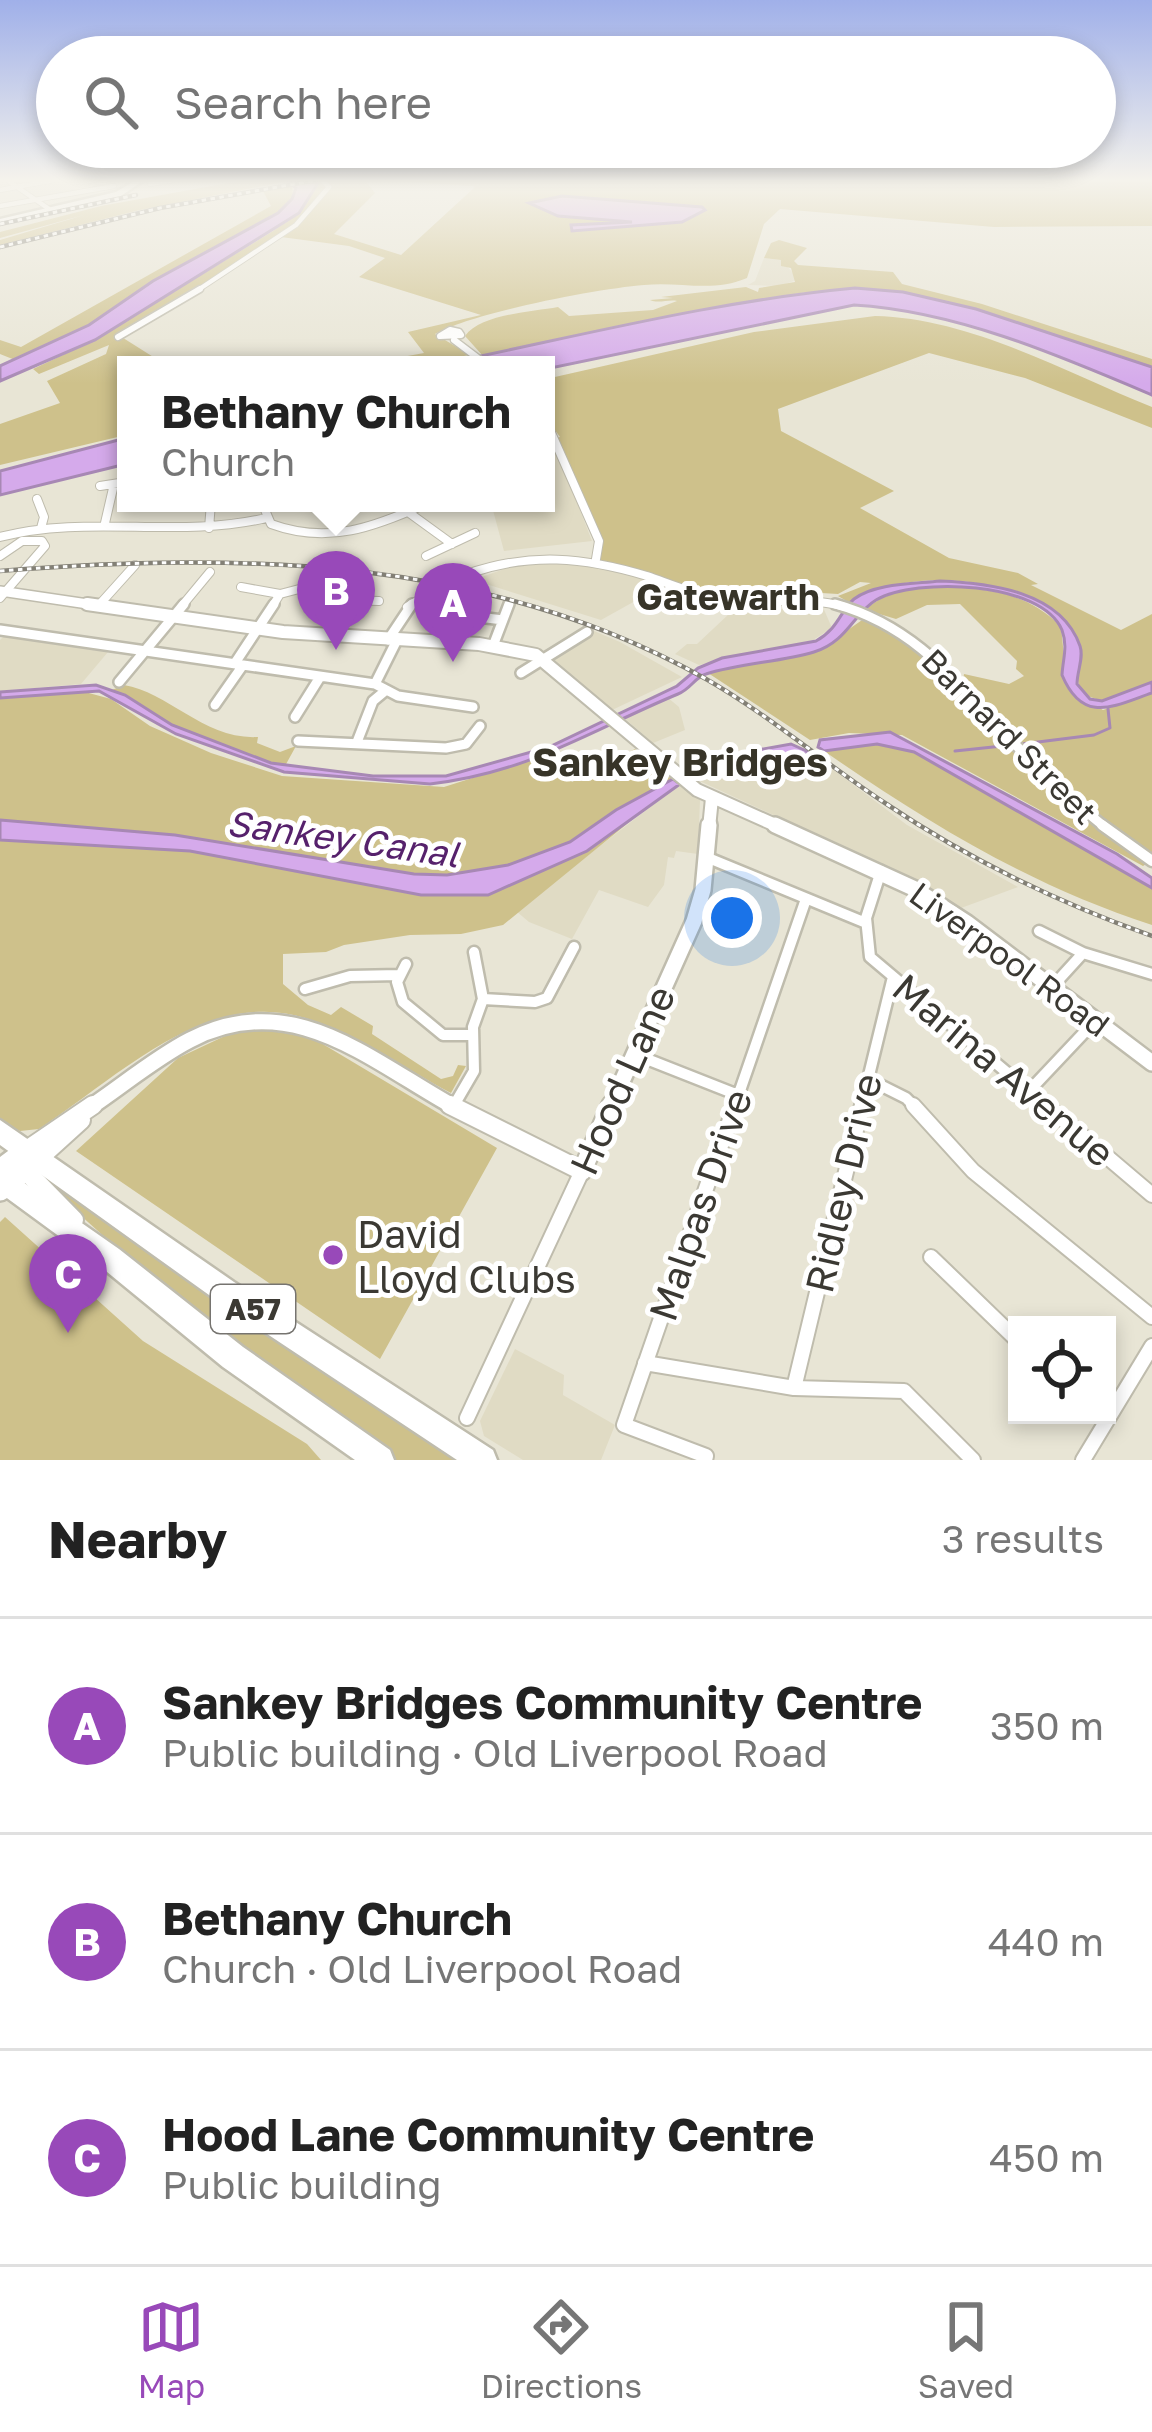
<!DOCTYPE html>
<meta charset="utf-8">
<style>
body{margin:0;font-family:"Golos Text",sans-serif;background:#f6f6f6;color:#222}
.controls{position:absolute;right:36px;bottom:36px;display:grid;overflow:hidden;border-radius:0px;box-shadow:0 6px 18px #0003}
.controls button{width:108px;height:108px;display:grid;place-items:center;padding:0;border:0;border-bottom:3px solid #e0e0e0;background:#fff;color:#222;font:60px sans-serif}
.you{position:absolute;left:732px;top:918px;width:42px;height:42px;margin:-30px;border:9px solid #fff;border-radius:50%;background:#1a73e8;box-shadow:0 0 0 18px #1a73e833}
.badge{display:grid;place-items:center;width:78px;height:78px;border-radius:50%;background:#9849b9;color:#fff;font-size:39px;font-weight:700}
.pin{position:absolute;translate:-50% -99px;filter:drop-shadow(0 3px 6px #0008)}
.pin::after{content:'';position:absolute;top:63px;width:42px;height:36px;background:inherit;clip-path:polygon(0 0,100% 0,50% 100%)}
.popup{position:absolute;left:117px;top:356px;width:438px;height:156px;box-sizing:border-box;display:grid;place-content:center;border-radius:0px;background:#fff;filter:drop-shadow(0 3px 9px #0005);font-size:39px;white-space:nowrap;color:#767676}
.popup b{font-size:45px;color:#222}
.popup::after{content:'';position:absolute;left:50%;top:100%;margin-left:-24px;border:24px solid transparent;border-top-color:#fff}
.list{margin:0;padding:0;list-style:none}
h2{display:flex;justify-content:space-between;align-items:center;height:156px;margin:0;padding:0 48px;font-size:51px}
h2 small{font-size:39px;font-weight:400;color:#767676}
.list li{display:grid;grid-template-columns:78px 1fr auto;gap:36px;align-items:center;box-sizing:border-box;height:216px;padding:0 48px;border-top:3px solid #e0e0e0}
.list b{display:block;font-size:45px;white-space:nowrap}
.list p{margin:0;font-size:39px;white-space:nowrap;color:#767676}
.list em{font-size:39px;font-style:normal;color:#767676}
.icon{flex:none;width:66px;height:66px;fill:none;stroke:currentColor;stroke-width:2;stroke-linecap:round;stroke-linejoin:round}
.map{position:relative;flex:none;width:1152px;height:1460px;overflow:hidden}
.search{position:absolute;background:#fff;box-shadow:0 6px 18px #0003;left:36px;right:36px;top:36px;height:132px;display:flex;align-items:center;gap:30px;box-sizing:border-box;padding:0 42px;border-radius:66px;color:#767676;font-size:45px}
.sheet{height:804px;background:#fff}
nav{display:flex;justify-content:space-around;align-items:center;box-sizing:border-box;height:168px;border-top:3px solid #e0e0e0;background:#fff;font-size:33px;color:#767676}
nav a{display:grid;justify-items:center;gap:6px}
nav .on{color:#9849b9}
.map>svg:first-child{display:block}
</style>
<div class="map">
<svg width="1152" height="1460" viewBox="0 0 1152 1460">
<rect width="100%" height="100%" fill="#e8e5d5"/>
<!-- built -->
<path fill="#e0dbc4" d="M 764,258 L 781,260 L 795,275 L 884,272 L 887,278 L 799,279 L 780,286 L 748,285 L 755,281 Z
M 549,431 L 592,541 L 504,551 L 491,503 L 546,503 Z
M 533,559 L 605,564 L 662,586 L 601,620 L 473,580 Z
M 716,601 L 782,609 L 822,605 L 832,628 L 813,640 L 699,665 L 675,654 L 687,644 L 697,644 L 730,613 Z
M 594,631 L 620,642 L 682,677 L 612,710 L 547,656 Z
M 6,634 L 108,652 L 81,684 L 0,691 L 0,640 Z
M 667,697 L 679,707 L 685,730 L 653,743 L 622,716 Z
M 811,753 L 907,825 L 1018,887 L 953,911 L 920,883 L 691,777 L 752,764 L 798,761 L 799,755 Z
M 680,784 L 700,800 L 698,854 L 676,851 L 674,858 L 668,857 L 664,885 L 648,907 L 599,890 L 572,939 L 529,922 L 516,911 Z
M 515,1349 L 564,1375 L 563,1395 L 615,1425 L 601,1460 L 523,1460 L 484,1436 L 480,1421 Z"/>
<!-- green -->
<path fill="#cec18b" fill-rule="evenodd" d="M 245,180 L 288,181 L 140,210 L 0,245 L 0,240 L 84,215 L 0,238 L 0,232 L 101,206 Z
M 315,180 L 1145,180 L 1152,181 L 1152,226 L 994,227 L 780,209 L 764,224 L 747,278 C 713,293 679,281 644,285 C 595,289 472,313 435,334 L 470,355 L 408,365 L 358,365 L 424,353 L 408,332 L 481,315 L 359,277 L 385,258 L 349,246 L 281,237 L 120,336 L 166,365 L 126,365 L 126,435 L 0,465 L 0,424 L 60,403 L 47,381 L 106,354 L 109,345 L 39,374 L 33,369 L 95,340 L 273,231 L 299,213 L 318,183 ZM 380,180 L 472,186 L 475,187 L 401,255 L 334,234 L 375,193 L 366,182 Z
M 292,185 L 293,198 L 278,213 L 154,281 L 89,325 L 15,360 L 0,354 L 0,340 L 21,347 L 271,206 L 262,189 Z
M 779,240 L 807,248 L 794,261 L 798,265 L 893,272 L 902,284 L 982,304 L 1152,359 L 1152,367 L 976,309 L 903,293 L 855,288 L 800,293 L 483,356 L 465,336 C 481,314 531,312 558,307 L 569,316 L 653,310 L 677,301 C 669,299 658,304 650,300 L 673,298 L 661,297 L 746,287 L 758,292 L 759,288 L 795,282 L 791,268 L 781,266 L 781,260 L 764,258 L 771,243 Z
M 875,316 C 970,318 1065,372 1152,407 L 1152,428 L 1025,378 L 929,353 L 778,409 L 781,431 L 894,491 L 860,508 L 949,558 L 1018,573 L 1038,584 L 1031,585 L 1121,630 L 1152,614 L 1152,682 L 1102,701 L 1082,694 C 1070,668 1088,650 1068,625 C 1025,575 902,566 850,603 L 838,596 L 871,583 L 860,582 L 838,594 L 772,590 L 698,593 L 596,559 L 600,552 L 556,438 L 560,437 L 546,418 L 546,379 L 754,332 Z
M 969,588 C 1007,592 1032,599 1061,626 L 1067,688 L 1103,710 L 1152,693 L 1152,853 L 1106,826 L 1151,861 L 1143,866 L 902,735 L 849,733 L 810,740 L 708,673 L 816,652 L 865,618 L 910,641 L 951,680 L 963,681 L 964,674 L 1009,684 L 1024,676 L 1016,669 L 1017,661 L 960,604 L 927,605 L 896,619 L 866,610 C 889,585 936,587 969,588 Z
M 124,685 C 168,692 205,740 258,737 L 257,743 L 280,752 L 296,746 L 285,766 C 224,757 166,724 112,690 Z
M 85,692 L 111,699 L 150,726 L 211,753 L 282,776 L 444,787 L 548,754 L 572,782 L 635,749 L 677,783 L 503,925 L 461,934 L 410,935 L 344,945 L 326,952 L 283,954 L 283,984 L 308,1005 L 331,1015 L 341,1007 L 373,1026 L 372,1034 L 441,1079 L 453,1076 L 458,1065 L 466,1066 L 451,1093 C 406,1069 359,1037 311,1020 C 210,983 117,1078 39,1129 L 20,1131 L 0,1121 L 0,699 Z
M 877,744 L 914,752 L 1152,888 L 1152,925 C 1031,886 928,823 824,751 Z
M 244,1027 L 311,1037 L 497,1148 L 380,1359 L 76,1151 L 178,1058 Z
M 44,1175 L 457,1456 L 456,1460 L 393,1460 L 158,1285 L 39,1178 Z
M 5,1217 L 143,1341 L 307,1444 L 321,1460 L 0,1460 L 0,1222 Z"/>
<!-- water -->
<path fill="#d5aaeb" stroke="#a788b4" stroke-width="3" d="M 286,180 L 318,183 L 299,213 L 95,340 L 0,381 L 0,366 L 89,325 L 153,281 L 278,213 L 292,199 L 296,188 Z
M 562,196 L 702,207 L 705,210 L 682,222 L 572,231 L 571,225 L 632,222 L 558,216 L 529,203 Z
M 855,288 L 903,292 L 976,309 L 1152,367 L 1152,395 C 1058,355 956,311 854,305 L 546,369 L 546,365 L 437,365 C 576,337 714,301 855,288 Z
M 126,438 L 126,464 L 0,495 L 0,471 Z
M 940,581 C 989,583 1061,591 1080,646 C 1084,658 1077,671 1077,684 L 1090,699 L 1102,701 L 1152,682 L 1152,693 C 1114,706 1083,725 1062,675 C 1063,658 1068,647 1062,630 C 1041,581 916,577 876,600 C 854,613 847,642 814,652 C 781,662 741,663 706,674 C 695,677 691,689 678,694 C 589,731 531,772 430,784 L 284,772 L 176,734 L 99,691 L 0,698 L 0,692 L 96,685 L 125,695 L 172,725 L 271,763 L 373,776 L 446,776 L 549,747 L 677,686 L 698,668 L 722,658 L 816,641 C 839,628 840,611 854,599 C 875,583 914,584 940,581 Z
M 890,732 L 1117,854 L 1152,878 L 1152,888 L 914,752 L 877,744 L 824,751 L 818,747 L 820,740 Z
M 791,744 L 811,753 L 799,755 L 798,761 L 752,764 L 691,777 L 685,772 L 724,756 Z
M 673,779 L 680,784 L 587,851 L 488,895 L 421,895 L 190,851 L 0,840 L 0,820 L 12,821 L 175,835 L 414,874 L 447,875 L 508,865 L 570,842 L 616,810 Z"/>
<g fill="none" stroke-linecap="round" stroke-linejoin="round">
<!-- stream -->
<path stroke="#a788b4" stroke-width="3" d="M 1022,744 L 1094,735 L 1110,728 L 1108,709
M 955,751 L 1012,745"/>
<defs>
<path id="street-far5" d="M 7,180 L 49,209
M 88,181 L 96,180
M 150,184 L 174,180
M 0,190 L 54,180
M 0,206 L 114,186
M 195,292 L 296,225 L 329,187 L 322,180"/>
<path id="street-far4" d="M 450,330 L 459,332 L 461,335 L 440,336 Z
M 118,337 L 200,289
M 454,340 L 487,365
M 546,422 L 550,431"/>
<path id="street-far3" d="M 549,428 L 599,541 L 596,559
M 100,486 L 126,482
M 37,499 L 44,517 L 41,528
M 270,503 L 265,510 L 271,524 C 328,545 375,527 428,503
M 408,512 L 452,544
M 105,523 L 114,484
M 209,528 L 211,503
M 0,537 C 88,514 178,539 266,518
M 0,556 L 22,541 L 42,541 L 45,546 L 0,598
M 426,556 L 475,533
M 467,574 C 530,552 584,557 647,576 C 673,585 699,596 726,600 C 766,605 806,595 845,607
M 241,587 L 280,594 L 272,607
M 280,594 L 303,588 L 343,595 L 348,607
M 347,600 L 379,601
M 99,605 L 135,565
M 181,607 L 210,572
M 407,607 L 447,583
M 478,607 L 482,597"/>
<path id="street-far2" d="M 835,604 C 915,626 956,681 1010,739 C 1040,771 1072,801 1106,828
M 446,613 L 503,620
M 474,616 L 479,604
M 0,630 L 375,684 L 398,696 L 473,707
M 388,640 L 412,604
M 493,646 L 509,604
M 235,663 L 274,604
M 521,673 L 587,632
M 119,682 L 184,604
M 375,684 L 397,640
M 215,705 L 243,665
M 295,717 L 320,677
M 298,741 L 446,748 L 466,744 L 480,726
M 357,742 L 373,701 L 385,691"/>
<path id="street-far1" d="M 1102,825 L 1152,861
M 706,857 L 866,923
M 881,871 L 866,918 L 870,957 L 1049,1108
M 1039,931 L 1083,953 L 1152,974
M 406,964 L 397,982 L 403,1002 L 443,1035 L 473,1035
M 1052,987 L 1083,953
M 305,989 L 350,976 L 399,975
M 483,999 L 535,1002 L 547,998 L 574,947
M 634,1054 L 738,1095
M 868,1079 L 906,1098 L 916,1108
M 1029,1091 L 1096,1020
M 453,1107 L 474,1071 L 473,1027 L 483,999 L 474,952
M 734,1108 L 806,899
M 861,1108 L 893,977"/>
<path id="street" d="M 913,1105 L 973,1171 L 1152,1317
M 1046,1105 L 1152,1195
M 931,1257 L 1017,1340
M 645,1363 L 794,1388 L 904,1391 L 973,1460
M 794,1388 L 862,1105
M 467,1418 L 582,1171
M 705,1460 L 706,1456 L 624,1425 L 735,1105
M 1083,1460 L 1152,1346"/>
<path id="secondary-far3" d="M 0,591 L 108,607"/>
<path id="secondary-far2" d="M 87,604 L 283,632 L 479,644 L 536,655 L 697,790 L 782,828
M 709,828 L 712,798"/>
<path id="secondary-far1" d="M 775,825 L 913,888 L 967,923 L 1152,1063
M 89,1108 C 122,1086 155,1058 190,1040 C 292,987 369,1060 456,1108
M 610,1108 L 694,921 L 703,890 L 709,825"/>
<path id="secondary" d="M 450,1105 L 582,1171 L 611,1105
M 38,1159 L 81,1120
M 74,1220 L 25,1170 L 22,1160 L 27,1150 L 93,1105"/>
<path id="primary" d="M 0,1170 L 27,1150
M 0,1190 L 38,1159"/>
<path id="highway" d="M 136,180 L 144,180 L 121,196 L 0,223 L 0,219 L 116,192 Z
M 0,1120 L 234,1282 L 493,1450 L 497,1460 L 457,1460 L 216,1300 L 0,1145 Z
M 0,1166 L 119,1249 L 243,1347 L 390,1450 L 394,1460 L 355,1460 L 223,1367 L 101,1267 L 0,1193 Z"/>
</defs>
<!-- street-far5 casing -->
<use href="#street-far5" stroke="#bfbcad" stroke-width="6"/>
<!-- street-far4 casing -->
<use href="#street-far4" stroke="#bfbcad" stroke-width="9"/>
<!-- street-far3 casing -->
<use href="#street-far3" stroke="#bfbcad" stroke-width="10"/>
<!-- street-far2 casing -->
<use href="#street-far2" stroke="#bfbcad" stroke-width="14"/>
<!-- street-far1 casing -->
<use href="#street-far1" stroke="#bfbcad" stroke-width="15"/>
<!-- street casing -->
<use href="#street" stroke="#bfbcad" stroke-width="18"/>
<!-- secondary-far3 casing -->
<use href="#secondary-far3" stroke="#bfbcad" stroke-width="12"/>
<!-- secondary-far2 casing -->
<use href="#secondary-far2" stroke="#bfbcad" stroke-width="16"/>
<!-- secondary-far1 casing -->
<use href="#secondary-far1" stroke="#bfbcad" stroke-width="20"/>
<!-- secondary casing -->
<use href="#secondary" stroke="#bfbcad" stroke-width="22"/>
<!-- primary casing -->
<use href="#primary" stroke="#bfbcad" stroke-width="26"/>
<!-- highway casing -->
<use href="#highway" stroke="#bfbcad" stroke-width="5"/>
<!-- street-far5 -->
<use href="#street-far5" stroke="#fff" stroke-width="4.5"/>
<!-- street-far4 -->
<use href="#street-far4" stroke="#fff" stroke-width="6"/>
<!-- street-far3 -->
<use href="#street-far3" stroke="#fff" stroke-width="8"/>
<!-- street-far2 -->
<use href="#street-far2" stroke="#fff" stroke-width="9"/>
<!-- street-far1 -->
<use href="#street-far1" stroke="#fff" stroke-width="10"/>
<!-- street -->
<use href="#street" stroke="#fff" stroke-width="14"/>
<!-- secondary-far3 -->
<use href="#secondary-far3" stroke="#fff" stroke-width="9"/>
<!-- secondary-far2 -->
<use href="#secondary-far2" stroke="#fff" stroke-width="12"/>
<!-- secondary-far1 -->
<use href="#secondary-far1" stroke="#fff" stroke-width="15"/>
<!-- secondary -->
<use href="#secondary" stroke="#fff" stroke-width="18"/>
<!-- primary -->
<use href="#primary" stroke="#fff" stroke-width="21"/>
<!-- highway -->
<use href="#highway" fill="#fff" fill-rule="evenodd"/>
<defs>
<path id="rail" d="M 0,224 L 136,195
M 0,247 L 160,208 L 317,180
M 0,571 C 243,552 487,556 706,679 C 769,715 824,763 885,803 C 968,859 1057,902 1152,936"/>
</defs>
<!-- rail casing -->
<use href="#rail" stroke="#838076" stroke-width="4.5"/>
<!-- rail -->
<use href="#rail" stroke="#fff" stroke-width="3" stroke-dasharray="4.5" stroke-linecap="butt"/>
<defs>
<path id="street-bridge" d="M 447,583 L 467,574"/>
</defs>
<!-- street-bridge casing -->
<use href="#street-bridge" stroke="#bfbcad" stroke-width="10" stroke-linecap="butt"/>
<!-- street-bridge -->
<use href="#street-bridge" stroke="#fff" stroke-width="8"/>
</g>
<!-- sky -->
<linearGradient id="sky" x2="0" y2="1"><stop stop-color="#a0b0e9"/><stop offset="0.47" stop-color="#f5f3ec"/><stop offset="1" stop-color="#f5f3ec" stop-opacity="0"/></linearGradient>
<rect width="1152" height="384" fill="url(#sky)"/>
<!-- markers -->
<circle fill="#9849b9" stroke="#fff" stroke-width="4.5" cx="333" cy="1255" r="12"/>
<g text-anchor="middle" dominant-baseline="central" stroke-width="10" stroke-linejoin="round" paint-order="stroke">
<!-- shield labels -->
<rect fill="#fff" stroke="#767470" stroke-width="3" x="211" y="1285" width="84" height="48" rx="9"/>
<g font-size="30" font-weight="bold" fill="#3b3933">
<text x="253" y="1309">A57</text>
</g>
<!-- street labels -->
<g font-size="33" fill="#3b3933" stroke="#fff">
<text transform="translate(1010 736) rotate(45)">Barnard Street</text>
<text transform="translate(1010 959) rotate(36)">Liverpool Road</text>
</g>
<!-- neighbourhood labels -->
<g font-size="36" font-weight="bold" fill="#373428" stroke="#fff">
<text x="728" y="596">Gatewarth</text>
</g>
<!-- water labels -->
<g font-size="36" font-style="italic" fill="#56216c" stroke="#fff">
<text transform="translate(343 838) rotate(8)">Sankey Canal</text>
</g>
<!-- quarter labels -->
<g font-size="39" font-weight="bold" fill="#373428" stroke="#fff">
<text x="680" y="761">Sankey Bridges</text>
</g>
<!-- near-street labels -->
<g font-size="39" fill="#3b3933" stroke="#fff">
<text transform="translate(1004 1070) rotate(40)">Marina Avenue</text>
<text transform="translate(622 1080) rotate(-66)">Hood Lane</text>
<text transform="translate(843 1183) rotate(-77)">Ridley Drive</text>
<text transform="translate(700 1205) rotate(-71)">Malpas Drive</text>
</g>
<!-- near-poi labels -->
<g font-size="39" fill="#3b3933" stroke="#fff" text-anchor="start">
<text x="357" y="1233">David<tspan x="357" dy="45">Lloyd Clubs</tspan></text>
</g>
</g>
</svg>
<div class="controls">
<button><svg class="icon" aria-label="locate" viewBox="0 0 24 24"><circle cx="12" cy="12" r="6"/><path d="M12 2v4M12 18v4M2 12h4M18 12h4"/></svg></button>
</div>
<div class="you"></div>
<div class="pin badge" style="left:453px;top:662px">A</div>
<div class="pin badge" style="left:336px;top:650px">B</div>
<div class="popup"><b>Bethany Church</b>Church</div>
<div class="pin badge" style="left:68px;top:1333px">C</div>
<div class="search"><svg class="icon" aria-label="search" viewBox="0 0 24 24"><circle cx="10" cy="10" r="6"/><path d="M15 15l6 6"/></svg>Search here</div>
</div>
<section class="sheet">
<h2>Nearby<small>3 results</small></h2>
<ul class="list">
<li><span class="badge">A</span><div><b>Sankey Bridges Community Centre</b><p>Public building · Old Liverpool Road</p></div><em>350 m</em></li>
<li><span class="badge">B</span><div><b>Bethany Church</b><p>Church · Old Liverpool Road</p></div><em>440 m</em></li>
<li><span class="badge">C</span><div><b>Hood Lane Community Centre</b><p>Public building</p></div><em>450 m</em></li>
</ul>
</section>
<nav>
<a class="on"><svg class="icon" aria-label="map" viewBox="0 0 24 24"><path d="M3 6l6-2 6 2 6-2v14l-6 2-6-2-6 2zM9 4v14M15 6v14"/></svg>Map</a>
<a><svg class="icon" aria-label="directions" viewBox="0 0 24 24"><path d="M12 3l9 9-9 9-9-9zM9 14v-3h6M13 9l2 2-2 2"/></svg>Directions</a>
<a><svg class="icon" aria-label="saved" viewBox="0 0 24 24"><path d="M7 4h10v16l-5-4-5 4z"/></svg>Saved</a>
</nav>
